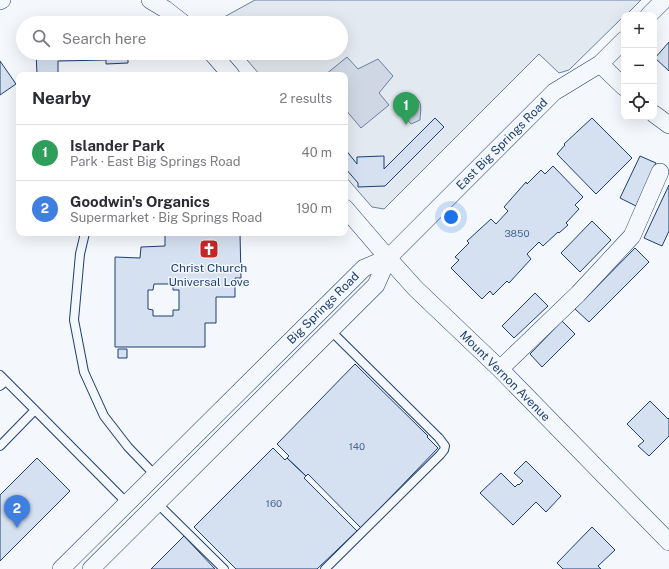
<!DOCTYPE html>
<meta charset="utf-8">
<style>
body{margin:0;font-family:"Public Sans",sans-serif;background:#f7f7f7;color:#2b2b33}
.controls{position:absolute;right:12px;top:12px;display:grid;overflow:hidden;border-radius:8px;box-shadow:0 4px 16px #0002}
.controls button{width:36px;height:36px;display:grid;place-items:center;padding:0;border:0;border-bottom:1px solid #e1e1e2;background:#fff;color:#2b2b33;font:20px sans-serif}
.you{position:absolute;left:451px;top:217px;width:14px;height:14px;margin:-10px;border:3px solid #fff;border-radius:50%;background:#1a73e8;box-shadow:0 0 0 6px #1a73e833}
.badge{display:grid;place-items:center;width:26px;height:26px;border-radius:50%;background:#7c3aed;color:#fff;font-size:13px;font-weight:700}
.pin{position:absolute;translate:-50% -33px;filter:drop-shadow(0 1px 2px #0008)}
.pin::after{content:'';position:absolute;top:21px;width:14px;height:12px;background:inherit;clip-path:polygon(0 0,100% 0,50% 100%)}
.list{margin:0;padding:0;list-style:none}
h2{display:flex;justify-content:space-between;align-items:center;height:52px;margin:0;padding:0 16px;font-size:17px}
h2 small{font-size:13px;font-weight:400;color:#7c7c81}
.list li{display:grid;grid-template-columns:26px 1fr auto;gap:12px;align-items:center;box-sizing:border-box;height:56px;padding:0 16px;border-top:1px solid #e1e1e2}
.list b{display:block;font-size:15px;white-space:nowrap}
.list p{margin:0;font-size:13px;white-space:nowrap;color:#7c7c81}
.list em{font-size:13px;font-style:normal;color:#7c7c81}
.icon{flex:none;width:22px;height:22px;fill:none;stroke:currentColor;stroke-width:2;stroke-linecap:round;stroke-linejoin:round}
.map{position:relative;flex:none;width:669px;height:569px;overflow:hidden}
.search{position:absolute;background:#fff;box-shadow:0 4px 16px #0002;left:16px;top:16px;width:332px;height:44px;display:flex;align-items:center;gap:10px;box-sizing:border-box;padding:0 14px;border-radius:22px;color:#7c7c81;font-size:15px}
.panel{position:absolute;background:#fff;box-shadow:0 4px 16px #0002;left:16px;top:72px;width:332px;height:164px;border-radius:8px}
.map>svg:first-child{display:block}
</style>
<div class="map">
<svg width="669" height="569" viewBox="0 0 669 569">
<rect width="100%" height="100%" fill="#f4f7fb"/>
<!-- green -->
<path fill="#e3e9f0" stroke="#687fa3" d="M 255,0 L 641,0 L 626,15 L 624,15 L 624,16 L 569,70 L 559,73 L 539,54 L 384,209 L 372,207 L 345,176 L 345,75 L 260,75 L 241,53 L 341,53 L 341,23 L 215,22 Z"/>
<!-- water -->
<path fill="#cfd7e4" stroke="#687fa3" d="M 347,57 L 358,69 L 378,59 L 393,76 L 379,93 L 389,105 L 361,128 L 345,109 L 345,75 L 325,75 Z
M 411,99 L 417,99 C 423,104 420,112 420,120 L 411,124 C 406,119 407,116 410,110 L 408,104 Z"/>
<!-- building -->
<path fill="#d5e0f0" stroke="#1d3f73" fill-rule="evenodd" d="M 669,42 L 669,71 L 655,58 Z
M 36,53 L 128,53 L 128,63 L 106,64 L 106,60 L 58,61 L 58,74 L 37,74 Z
M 0,61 L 16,84 L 0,95 Z
M 435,118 L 444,127 L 385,186 L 358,187 L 358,183 L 345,168 L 345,149 L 357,164 L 357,157 L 384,156 L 384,169 Z
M 592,118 L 632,158 L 596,194 L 557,154 L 565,145 L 564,144 Z
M 640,156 L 656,163 L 636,206 L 620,198 Z
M 553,166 L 583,197 L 575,205 L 579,209 L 566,223 L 568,225 L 559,233 L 558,232 L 543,246 L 539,242 L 527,254 L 531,259 L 509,283 L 507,281 L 493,295 L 490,291 L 482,299 L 451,268 L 459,260 L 455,257 L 469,243 L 467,241 L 491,219 L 496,224 L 508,211 L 504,207 L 526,182 L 527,184 L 541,170 L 545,174 Z
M 669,185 L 669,231 L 662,246 L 644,238 Z
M 592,221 L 611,240 L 580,272 L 561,253 Z
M 165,233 L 240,233 L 241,278 L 235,278 L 235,297 L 216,297 L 216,323 L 205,323 L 205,347 L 115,347 L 115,257 L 140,258 L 141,247 L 165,246 ZM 154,284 L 173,284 L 173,290 L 179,290 L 179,310 L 173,310 L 173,316 L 153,316 L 153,310 L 148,309 L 148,290 L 153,290 Z
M 635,248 L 649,262 L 589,322 L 575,309 Z
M 535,293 L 548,306 L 514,338 L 502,326 Z
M 562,321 L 575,334 L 542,367 L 530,354 Z
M 118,349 L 127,349 L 127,358 L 118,358 Z
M 355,364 L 428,436 L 427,437 L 438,448 L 361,528 L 308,474 L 306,476 L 287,458 L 289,456 L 277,444 Z
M 650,401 L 668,419 L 669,418 L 669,436 L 649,456 L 638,446 L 644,441 L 627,424 Z
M 273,448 L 285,460 L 287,458 L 306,476 L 304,478 L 357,531 L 317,569 L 236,569 L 194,527 Z
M 37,458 L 70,491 L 0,561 L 0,495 Z
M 526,461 L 561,496 L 546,512 L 536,502 L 513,525 L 480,493 L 501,473 L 515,487 L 518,484 L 519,485 L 523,481 L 514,473 Z
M 592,527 L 615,550 L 598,566 L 601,569 L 563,569 L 557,563 Z
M 184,536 L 215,569 L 151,569 Z"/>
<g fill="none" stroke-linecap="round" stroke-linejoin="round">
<defs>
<path id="lane" d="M 85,233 L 80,254 L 74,320 L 84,372 L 104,416 L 128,447 L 155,475
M 0,375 L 35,410
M 0,386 L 6,381
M 0,446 L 35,410 L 127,503
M 157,503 L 224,569
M 325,569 L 440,455 L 444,450 L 445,446 L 439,438 L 330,330"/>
<path id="street" d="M 150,0 L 165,9 L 183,23
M 0,1 L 2,0
M 649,15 L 664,0
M 212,53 L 231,75
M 600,64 L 624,87
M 654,114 L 669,125
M 345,208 L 388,258 L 416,289 L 500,369 L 669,542
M 500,369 L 578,294 L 632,236 L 660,172
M 61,569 L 364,268 L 388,258
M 91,569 L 376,285 L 388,258 L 554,92 L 600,64 L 624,40"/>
</defs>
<!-- lane casing -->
<use href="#lane" stroke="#1d3f73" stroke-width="10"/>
<!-- street casing -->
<use href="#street" stroke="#1d3f73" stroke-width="18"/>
<!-- lane -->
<use href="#lane" stroke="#f4f7fb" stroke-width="8"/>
<!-- street -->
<use href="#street" stroke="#f4f7fb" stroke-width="17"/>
</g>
<!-- icons -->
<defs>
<symbol id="church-square" viewBox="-11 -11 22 22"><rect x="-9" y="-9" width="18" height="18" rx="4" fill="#c62828" stroke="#f4f7fb"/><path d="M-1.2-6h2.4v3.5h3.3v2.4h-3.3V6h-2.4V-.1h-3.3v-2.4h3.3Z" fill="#fff"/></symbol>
</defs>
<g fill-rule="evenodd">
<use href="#church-square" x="198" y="238" width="22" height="22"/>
</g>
<g text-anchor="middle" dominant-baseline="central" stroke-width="3" stroke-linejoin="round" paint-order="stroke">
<!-- number labels -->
<g font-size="10" fill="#4b6792">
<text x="517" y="233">3850</text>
<text x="357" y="446">140</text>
<text x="274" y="503">160</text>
</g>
<!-- street labels -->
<g font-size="12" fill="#1d3f73" stroke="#f4f7fb">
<text transform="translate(502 144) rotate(-45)">East Big Springs Road</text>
<text transform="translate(323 308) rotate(-45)">Big Springs Road</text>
<text transform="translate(505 376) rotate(45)">Mount Vernon Avenue</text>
</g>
<!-- poi labels -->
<g font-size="12" fill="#1d3f73" stroke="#f4f7fb">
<text x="209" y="268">Christ Church<tspan x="209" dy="14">Universal Love</tspan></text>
</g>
</g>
</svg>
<div class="controls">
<button>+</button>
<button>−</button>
<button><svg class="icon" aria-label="locate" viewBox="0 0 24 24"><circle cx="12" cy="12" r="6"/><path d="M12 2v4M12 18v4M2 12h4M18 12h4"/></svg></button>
</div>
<div class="you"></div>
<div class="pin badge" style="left:406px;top:125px;background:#2e9e5b">1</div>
<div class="pin badge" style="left:17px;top:528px;background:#3f7fe0">2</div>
<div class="search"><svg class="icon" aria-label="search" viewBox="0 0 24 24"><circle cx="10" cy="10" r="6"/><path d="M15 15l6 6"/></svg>Search here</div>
<section class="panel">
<h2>Nearby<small>2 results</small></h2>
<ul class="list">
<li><span class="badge" style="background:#2e9e5b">1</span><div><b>Islander Park</b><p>Park · East Big Springs Road</p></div><em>40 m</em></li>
<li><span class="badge" style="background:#3f7fe0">2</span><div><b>Goodwin's Organics</b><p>Supermarket · Big Springs Road</p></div><em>190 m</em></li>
</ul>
</section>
</div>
